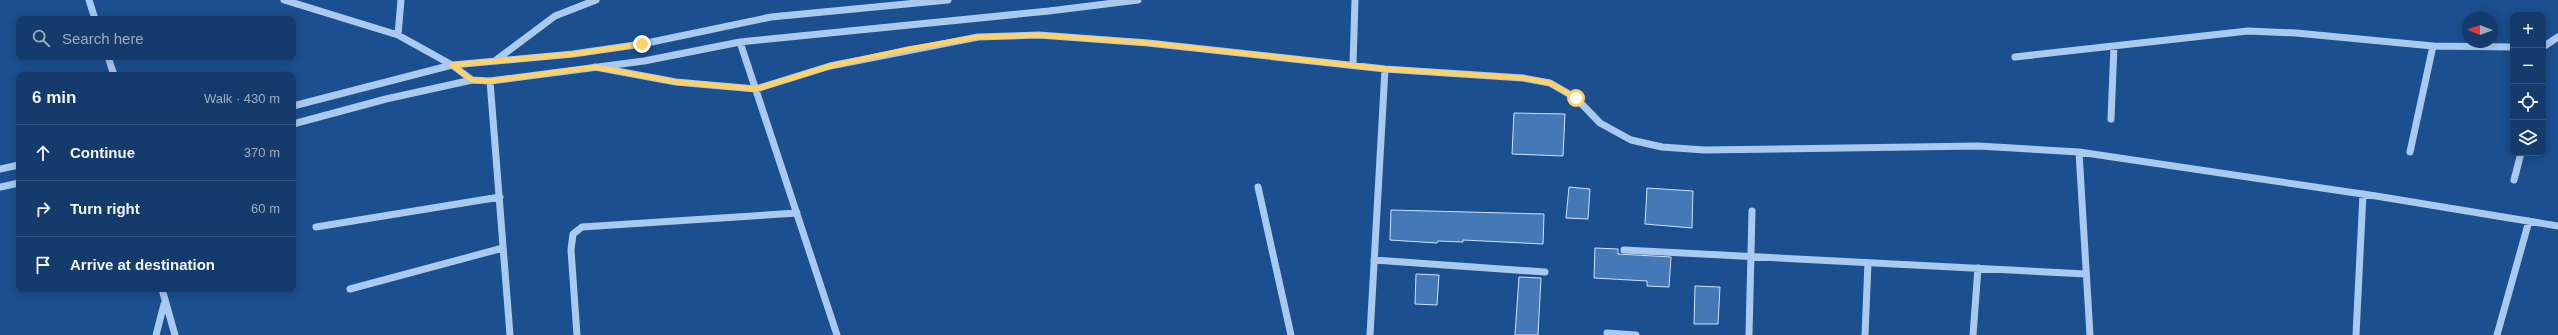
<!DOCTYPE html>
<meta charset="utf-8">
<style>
body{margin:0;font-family:Helvetica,sans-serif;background:#214673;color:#f1f3f6}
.controls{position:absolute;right:12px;top:12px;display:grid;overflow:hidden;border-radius:8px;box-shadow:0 2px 10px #0003}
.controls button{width:36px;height:36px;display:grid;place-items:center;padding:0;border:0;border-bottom:1px solid #33557e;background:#143b6b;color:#f1f3f6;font:20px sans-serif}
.compass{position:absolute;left:2462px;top:12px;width:36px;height:36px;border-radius:50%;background:#143b6b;box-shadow:0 2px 10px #0003;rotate:271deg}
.stop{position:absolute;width:12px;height:12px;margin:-9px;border:3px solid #ffd166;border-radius:50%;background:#fff}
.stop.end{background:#ffd166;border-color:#fff;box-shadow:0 1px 4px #0008}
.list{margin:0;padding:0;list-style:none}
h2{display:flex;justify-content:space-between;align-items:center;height:52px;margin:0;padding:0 16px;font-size:17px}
h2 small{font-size:13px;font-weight:400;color:#9dadc1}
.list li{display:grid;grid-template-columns:26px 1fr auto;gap:12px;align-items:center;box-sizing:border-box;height:56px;padding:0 16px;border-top:1px solid #33557e}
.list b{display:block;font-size:15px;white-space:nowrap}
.list em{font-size:13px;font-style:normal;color:#9dadc1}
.icon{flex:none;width:22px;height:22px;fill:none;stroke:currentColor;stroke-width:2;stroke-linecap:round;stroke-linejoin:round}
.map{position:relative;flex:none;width:2558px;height:335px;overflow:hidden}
.search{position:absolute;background:#143b6b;box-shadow:0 2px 10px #0003;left:16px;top:16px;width:280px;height:44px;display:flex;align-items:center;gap:10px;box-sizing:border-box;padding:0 14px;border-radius:8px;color:#9dadc1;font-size:15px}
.panel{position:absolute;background:#143b6b;box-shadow:0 2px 10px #0003;left:16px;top:72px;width:280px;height:220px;border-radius:8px}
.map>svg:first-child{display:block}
</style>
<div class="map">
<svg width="2558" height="335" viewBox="0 0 2558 335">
<rect width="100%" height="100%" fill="#1b4f8f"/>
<!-- building -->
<path fill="#4478b7" stroke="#cfe3fa" d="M 1514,113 L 1565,114 L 1563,156 L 1512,154 Z
M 1569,187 L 1590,189 L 1588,219 L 1566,218 Z
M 1647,188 L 1693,191 L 1692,228 L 1645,224 Z
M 1391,210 L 1544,214 L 1543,244 L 1463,240 L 1463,242 L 1438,241 L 1437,243 L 1390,240 Z
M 1595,248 L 1618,249 L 1618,254 L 1671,257 L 1669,287 L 1647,286 L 1647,281 L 1594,278 Z
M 1416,274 L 1439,275 L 1437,305 L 1415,304 Z
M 1519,277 L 1541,278 L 1538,335 L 1515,335 Z
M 1695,286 L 1720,287 L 1718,324 L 1694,324 Z"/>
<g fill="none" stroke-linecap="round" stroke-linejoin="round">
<!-- minor -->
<path stroke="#a9c9ee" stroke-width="7" d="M 89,0 L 95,19
M 284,0 L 398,35 L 452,65 L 472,80
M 398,35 L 401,0
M 740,42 L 837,335
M 2543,47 L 2558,37
M 108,57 L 114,75
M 2015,57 L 2248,31 L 2296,33 L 2433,46 L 2513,47
M 496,60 L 555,16 L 596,0
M 1353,65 L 1355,0
M 595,67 L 676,82 L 756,89 L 830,66 L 978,37 L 1039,35 L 1148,43 L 1385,69 L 1523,78 L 1550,83 L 1576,98 L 1600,123 L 1631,140 L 1662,147 L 1704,150 L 1978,146 L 2079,152 L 2376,196 L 2558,226
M 490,81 L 510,335
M 293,106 L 452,65 L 573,54 L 642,44 L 771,17 L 948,0
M 2111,119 L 2114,46
M 293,124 L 386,99 L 472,80 L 490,81 L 644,61 L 740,42 L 1049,11 L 1138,0
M 2079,152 L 2090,335
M 2410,152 L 2433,46
M 0,169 L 19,165
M 2514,180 L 2521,153
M 0,187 L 19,183
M 1258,187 L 1291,335
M 316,227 L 500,197
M 1624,250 L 2086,274
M 1374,260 L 1545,272
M 162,289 L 175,335
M 350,289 L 503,248
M 1607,333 L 1636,335
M 156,335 L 164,304
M 577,335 L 571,250 L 573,234 L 582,227 L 797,213
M 1370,335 L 1385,69
M 1749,335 L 1752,211
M 1865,335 L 1868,263
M 1973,335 L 1978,268
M 2356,335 L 2363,194
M 2497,335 L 2529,221"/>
</g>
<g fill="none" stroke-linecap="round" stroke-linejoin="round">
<!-- route -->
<path stroke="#ffd166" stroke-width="5" d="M 642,44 L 573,54 L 452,65 L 472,80 L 490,81 L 595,67 L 676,82 L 756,89 L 830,66 L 908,49 L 978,37 L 1038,35 L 1148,43 L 1385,69 L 1523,78 L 1550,83 L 1576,98"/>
</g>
</svg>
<div class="controls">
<button>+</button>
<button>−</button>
<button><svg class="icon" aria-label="locate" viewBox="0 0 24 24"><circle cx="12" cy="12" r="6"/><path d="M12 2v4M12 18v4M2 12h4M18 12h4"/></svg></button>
<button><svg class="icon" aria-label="layers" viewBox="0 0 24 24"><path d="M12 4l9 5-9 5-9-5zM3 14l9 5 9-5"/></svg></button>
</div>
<svg class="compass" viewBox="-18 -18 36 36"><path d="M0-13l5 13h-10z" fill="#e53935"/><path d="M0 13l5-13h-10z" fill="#9dadc1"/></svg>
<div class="stop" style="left:1576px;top:98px"></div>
<div class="stop end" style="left:642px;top:44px"></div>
<div class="search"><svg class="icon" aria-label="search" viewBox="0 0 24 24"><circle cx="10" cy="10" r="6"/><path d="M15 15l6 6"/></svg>Search here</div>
<section class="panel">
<h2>6 min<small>Walk · 430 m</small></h2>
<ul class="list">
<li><svg class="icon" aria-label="ahead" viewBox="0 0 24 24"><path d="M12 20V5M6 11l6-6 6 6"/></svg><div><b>Continue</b></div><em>370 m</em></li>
<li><svg class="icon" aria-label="right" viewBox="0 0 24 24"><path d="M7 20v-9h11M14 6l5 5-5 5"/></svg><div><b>Turn right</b></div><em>60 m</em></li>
<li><svg class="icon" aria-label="arrive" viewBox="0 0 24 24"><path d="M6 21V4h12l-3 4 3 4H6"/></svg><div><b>Arrive at destination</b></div></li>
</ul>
</section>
</div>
